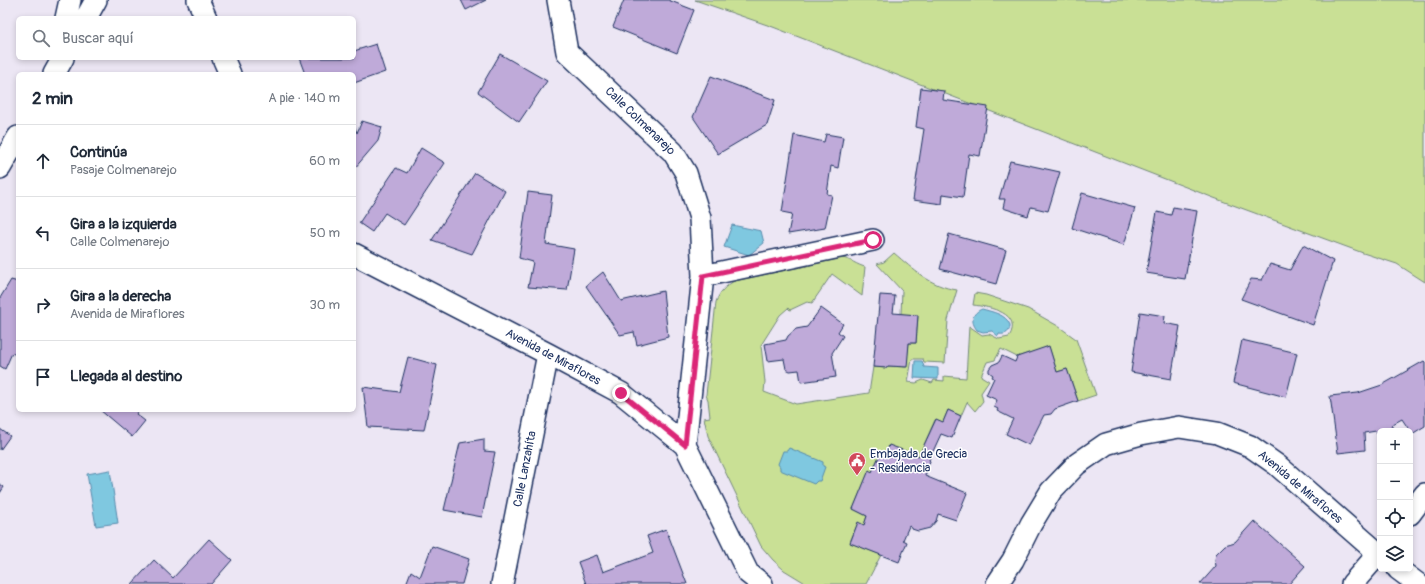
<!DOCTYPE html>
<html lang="es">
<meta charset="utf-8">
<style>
body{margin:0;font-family:Pangolin,sans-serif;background:#f6f6f7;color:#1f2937}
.controls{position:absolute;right:12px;bottom:12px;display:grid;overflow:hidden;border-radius:6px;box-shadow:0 2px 6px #0003}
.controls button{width:36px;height:36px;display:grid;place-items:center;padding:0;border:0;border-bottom:1px solid #e0e1e3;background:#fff;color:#1f2937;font:20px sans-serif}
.stop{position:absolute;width:12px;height:12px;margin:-9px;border:3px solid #db2777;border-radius:50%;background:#fff}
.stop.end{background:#db2777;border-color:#fff;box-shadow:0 1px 4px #0008}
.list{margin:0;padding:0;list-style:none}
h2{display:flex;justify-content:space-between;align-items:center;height:52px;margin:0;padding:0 16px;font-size:17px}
h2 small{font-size:13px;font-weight:400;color:#747a83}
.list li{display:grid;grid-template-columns:26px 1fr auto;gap:12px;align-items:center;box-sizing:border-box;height:72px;padding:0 16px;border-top:1px solid #e0e1e3}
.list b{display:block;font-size:15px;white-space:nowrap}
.list p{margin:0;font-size:13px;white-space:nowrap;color:#747a83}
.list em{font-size:13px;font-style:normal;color:#747a83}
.icon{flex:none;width:22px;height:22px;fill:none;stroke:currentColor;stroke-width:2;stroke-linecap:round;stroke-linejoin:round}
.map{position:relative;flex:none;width:1425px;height:584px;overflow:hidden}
.search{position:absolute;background:#fff;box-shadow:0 2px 6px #0003;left:16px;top:16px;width:340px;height:44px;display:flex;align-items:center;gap:10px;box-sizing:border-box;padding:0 14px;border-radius:6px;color:#747a83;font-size:15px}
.panel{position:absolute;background:#fff;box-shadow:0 2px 6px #0003;left:16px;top:72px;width:340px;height:340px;border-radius:6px}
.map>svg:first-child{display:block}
</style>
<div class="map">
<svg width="1425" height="584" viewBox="0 0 1425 584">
<rect width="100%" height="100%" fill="#ece6f4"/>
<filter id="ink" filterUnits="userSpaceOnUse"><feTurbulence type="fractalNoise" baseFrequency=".025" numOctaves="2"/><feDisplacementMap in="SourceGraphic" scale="8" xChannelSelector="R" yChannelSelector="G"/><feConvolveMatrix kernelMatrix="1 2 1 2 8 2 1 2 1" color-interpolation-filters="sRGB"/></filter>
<g filter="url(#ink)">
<!-- green -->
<path fill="#c9e095" stroke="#72887a" d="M 695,0 L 1425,0 L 1425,282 L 1397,264 L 1363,253 L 1214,198 L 773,27 Z
M 894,253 C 914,270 930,286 957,290 L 948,320 L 945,363 L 924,362 L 923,359 L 912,359 L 908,382 L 916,383 L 923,380 L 932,383 L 934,380 L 944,381 L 944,376 L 966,378 L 969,326 L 982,335 L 989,334 L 999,339 L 1009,337 C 1023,313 990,307 973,305 L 975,293 L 986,295 L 1028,309 L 1058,326 L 1076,339 L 1096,395 L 1078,401 L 1067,369 L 1057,372 L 1049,347 L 1017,357 L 1001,349 L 995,360 L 987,362 L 981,376 L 989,381 L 981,393 L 983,401 L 975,411 L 967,402 L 961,416 L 948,410 L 943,422 L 935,420 L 919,456 L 881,452 L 872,472 L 869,471 L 853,509 L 867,516 L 864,525 L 858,523 L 850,542 L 881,555 L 866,584 L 807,584 L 784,570 L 773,560 L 761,546 L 708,436 L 704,418 L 710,417 L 708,400 L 706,395 L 716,302 C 720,291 725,287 734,281 L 842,258 C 850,259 857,265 865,267 L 862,296 L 832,274 L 812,303 L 807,302 L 790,310 L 788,308 L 780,315 L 761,345 L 765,382 L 764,392 L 796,404 L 869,393 L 873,367 L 887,368 L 888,366 L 906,367 L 909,343 L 916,343 L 918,316 L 901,314 L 902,291 L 877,264 L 884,262 Z"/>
<!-- water -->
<path fill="#7fc8e0" stroke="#578bac" d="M 732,225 L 761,231 L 764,243 L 749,255 L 724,247 Z
M 982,309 C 992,312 1006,314 1010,325 C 1010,332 1006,335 999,334 L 998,336 L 992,331 L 983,332 L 977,330 C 970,321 972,313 982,309 Z
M 915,361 L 922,361 L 924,367 L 938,368 L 938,379 L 914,378 Z
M 789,448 L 823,462 L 823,466 L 825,467 L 820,481 L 817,481 L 814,484 L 780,470 L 780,467 L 778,464 L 783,451 L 787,451 Z
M 110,470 L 118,523 L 96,526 L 87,474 Z"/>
<!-- building -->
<path fill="#bfaad9" stroke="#1b2f5e" d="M 461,0 L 486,0 L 466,10 Z
M 624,0 L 668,0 L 694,10 L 677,53 L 613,27 Z
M 376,44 L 385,72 L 354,83 L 354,74 L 305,74 L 299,58 L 354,58 L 354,51 Z
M 500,54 L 547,81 L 519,122 L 478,92 Z
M 711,76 L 775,100 L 767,125 L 718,154 L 693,117 Z
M 921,88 L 944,91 L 943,100 L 988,107 L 980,156 L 969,154 L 963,197 L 943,194 L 942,204 L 913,200 L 924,129 L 916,127 Z
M 362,121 L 382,127 L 378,141 L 354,169 L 354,125 L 357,133 Z
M 826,134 L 843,137 L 838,168 L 831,166 L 827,194 L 832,195 L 825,228 L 788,234 L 792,214 L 782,212 L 794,135 L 824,142 Z
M 421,148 L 445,163 L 404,225 L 385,213 L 372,232 L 359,223 L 396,168 L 407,173 Z
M 1010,161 L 1060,172 L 1048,211 L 1031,207 L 1028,216 L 1003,208 L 1005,199 L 999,199 Z
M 475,173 L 505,191 L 472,254 L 432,240 Z
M 528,192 L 552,195 L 546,244 L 574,249 L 567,290 L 528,287 L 533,262 L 519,258 Z
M 1082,193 L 1135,208 L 1124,245 L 1072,228 Z
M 1173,207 L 1197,211 L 1185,279 L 1146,273 L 1157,212 L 1171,215 Z
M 949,234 L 1006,250 L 996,284 L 940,269 Z
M 1303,245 L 1333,261 L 1313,325 L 1241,299 L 1251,279 L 1262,280 L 1270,264 L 1290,270 Z
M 603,272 L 621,301 L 663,291 L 668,337 L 637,345 L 634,332 L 620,335 L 586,286 Z
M 11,280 L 18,282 L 18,356 L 12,353 L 5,369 L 0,366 L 0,298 Z
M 880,295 L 895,296 L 893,313 L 918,315 L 916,343 L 909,343 L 907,367 L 888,366 L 887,368 L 873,367 Z
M 821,308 L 843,324 L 838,332 L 843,336 L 832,353 L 836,377 L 801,382 L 799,370 L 790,371 L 786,369 L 784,359 L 768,361 L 765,344 L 786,340 L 788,336 L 796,329 L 807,327 Z
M 1140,312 L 1165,316 L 1164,323 L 1180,326 L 1171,379 L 1131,372 Z
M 1242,340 L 1297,353 L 1286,397 L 1233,383 Z
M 1049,346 L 1057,372 L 1067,369 L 1078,401 L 1055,409 L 1051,414 L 1044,415 L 1029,445 L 1006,434 L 1013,419 L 997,411 L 998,409 L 994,407 L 997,400 L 986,395 L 994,378 L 992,377 L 993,375 L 989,372 L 989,369 L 992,365 L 999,362 L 1002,356 L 1015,362 L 1017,357 Z
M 408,357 L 437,365 L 424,430 L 368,427 L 363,387 L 399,392 Z
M 1424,361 L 1425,362 L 1425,426 L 1412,434 L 1402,419 L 1391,425 L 1394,430 L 1380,431 L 1380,435 L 1378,436 L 1376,431 L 1364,433 L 1365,450 L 1338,453 L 1330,396 L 1358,393 L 1382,385 Z
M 100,410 L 139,410 L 136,414 L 145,421 L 132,437 Z
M 948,410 L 961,416 L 952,438 L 941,434 L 929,460 L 930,461 L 925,476 L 967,493 L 956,520 L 938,514 L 936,521 L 930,528 L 918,531 L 912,529 L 912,528 L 909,526 L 903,540 L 907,542 L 899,562 L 850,543 L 858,522 L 864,525 L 867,516 L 853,509 L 869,470 L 872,472 L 881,452 L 886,453 L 889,445 L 919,456 L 936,419 L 943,422 Z
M 0,429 L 10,436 L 0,450 Z
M 484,439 L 484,451 L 495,452 L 482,517 L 444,510 L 460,443 Z
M 0,484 L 4,487 L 0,493 Z
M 1254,521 L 1305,566 L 1289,584 L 1200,584 L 1216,566 L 1215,560 L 1216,554 L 1225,545 L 1235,542 Z
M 666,529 L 687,584 L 586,584 L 578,562 L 597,555 L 603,572 L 653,553 L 647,536 Z
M 209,539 L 232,560 L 211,584 L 132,584 L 154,560 L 173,578 Z
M 432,546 L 469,559 L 462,584 L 406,584 L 411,571 L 420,577 Z"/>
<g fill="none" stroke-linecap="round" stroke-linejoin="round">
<defs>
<path id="minor" d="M 198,0 L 206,18
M 558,0 L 567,52 L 673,152 L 686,173 L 700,218 L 703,276 L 685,445
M 66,18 L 70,0
M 86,18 L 96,0
M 223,58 L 230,74
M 54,74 L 63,58
M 0,168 L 18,137
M 354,254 L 548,354 L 621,393 L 685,445 L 748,573 L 762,584
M 703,276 L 873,240
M 1410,514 L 1425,494
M 1398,569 L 1418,584
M 502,584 L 548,354
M 997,584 L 1013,560 L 1031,524 L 1051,491 L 1077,464 L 1106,444 L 1141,434 L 1179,427 L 1217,433 L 1250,446 L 1277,465 L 1380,555
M 1352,584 L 1380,552"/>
</defs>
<!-- minor casing -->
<use href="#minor" stroke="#1b2f5e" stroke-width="24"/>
<!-- minor -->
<use href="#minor" stroke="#fff" stroke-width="21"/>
</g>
</g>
<g fill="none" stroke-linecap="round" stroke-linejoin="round" filter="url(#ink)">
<!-- route -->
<path stroke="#db2777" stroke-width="5" d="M 621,393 L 685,445 L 703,276 L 873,240"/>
</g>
<!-- icons -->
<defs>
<symbol id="civic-pin" viewBox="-11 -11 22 30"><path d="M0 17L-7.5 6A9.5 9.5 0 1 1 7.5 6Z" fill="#d1495b" stroke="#fff"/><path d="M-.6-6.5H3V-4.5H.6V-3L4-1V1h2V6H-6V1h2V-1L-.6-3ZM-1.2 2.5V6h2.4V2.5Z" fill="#fff"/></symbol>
</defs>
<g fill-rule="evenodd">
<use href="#civic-pin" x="847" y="451" width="20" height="27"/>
</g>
<g text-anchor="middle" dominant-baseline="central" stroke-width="3" stroke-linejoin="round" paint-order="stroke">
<!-- street labels -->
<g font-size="12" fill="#1b2f5e" stroke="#fff">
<text transform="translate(640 121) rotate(44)">Calle Colmenarejo</text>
<text transform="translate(553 357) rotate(28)">Avenida de Miraflores</text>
<text transform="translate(525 469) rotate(-79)">Calle Lanzahíta</text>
<text transform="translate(1300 487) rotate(40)">Avenida de Miraflores</text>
</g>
<!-- poi labels -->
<g font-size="12" fill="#1b2f5e" stroke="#fff" text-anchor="start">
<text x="870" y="454">Embajada de Grecia<tspan x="870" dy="14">- Residencia</tspan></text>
</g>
</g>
</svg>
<div class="controls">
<button>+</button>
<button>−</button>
<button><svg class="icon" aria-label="locate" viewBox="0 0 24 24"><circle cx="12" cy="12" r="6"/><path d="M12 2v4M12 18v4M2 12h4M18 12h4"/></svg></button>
<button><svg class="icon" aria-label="layers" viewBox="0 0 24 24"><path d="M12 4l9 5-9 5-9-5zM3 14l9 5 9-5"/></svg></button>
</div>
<div class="stop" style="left:873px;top:240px"></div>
<div class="stop end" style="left:621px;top:393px"></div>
<div class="search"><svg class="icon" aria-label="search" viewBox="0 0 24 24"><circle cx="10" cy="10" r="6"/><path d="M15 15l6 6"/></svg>Buscar aquí</div>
<section class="panel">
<h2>2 min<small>A pie · 140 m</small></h2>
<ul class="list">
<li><svg class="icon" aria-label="ahead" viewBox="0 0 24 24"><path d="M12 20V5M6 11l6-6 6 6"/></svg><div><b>Continúa</b><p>Pasaje Colmenarejo</p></div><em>60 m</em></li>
<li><svg class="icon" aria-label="left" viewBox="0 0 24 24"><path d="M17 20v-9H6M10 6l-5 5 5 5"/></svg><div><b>Gira a la izquierda</b><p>Calle Colmenarejo</p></div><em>50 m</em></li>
<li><svg class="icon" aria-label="right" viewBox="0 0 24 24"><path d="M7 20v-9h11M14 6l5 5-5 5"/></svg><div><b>Gira a la derecha</b><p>Avenida de Miraflores</p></div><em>30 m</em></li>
<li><svg class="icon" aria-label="arrive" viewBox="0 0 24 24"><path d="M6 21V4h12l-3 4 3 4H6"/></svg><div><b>Llegada al destino</b></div></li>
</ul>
</section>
</div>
